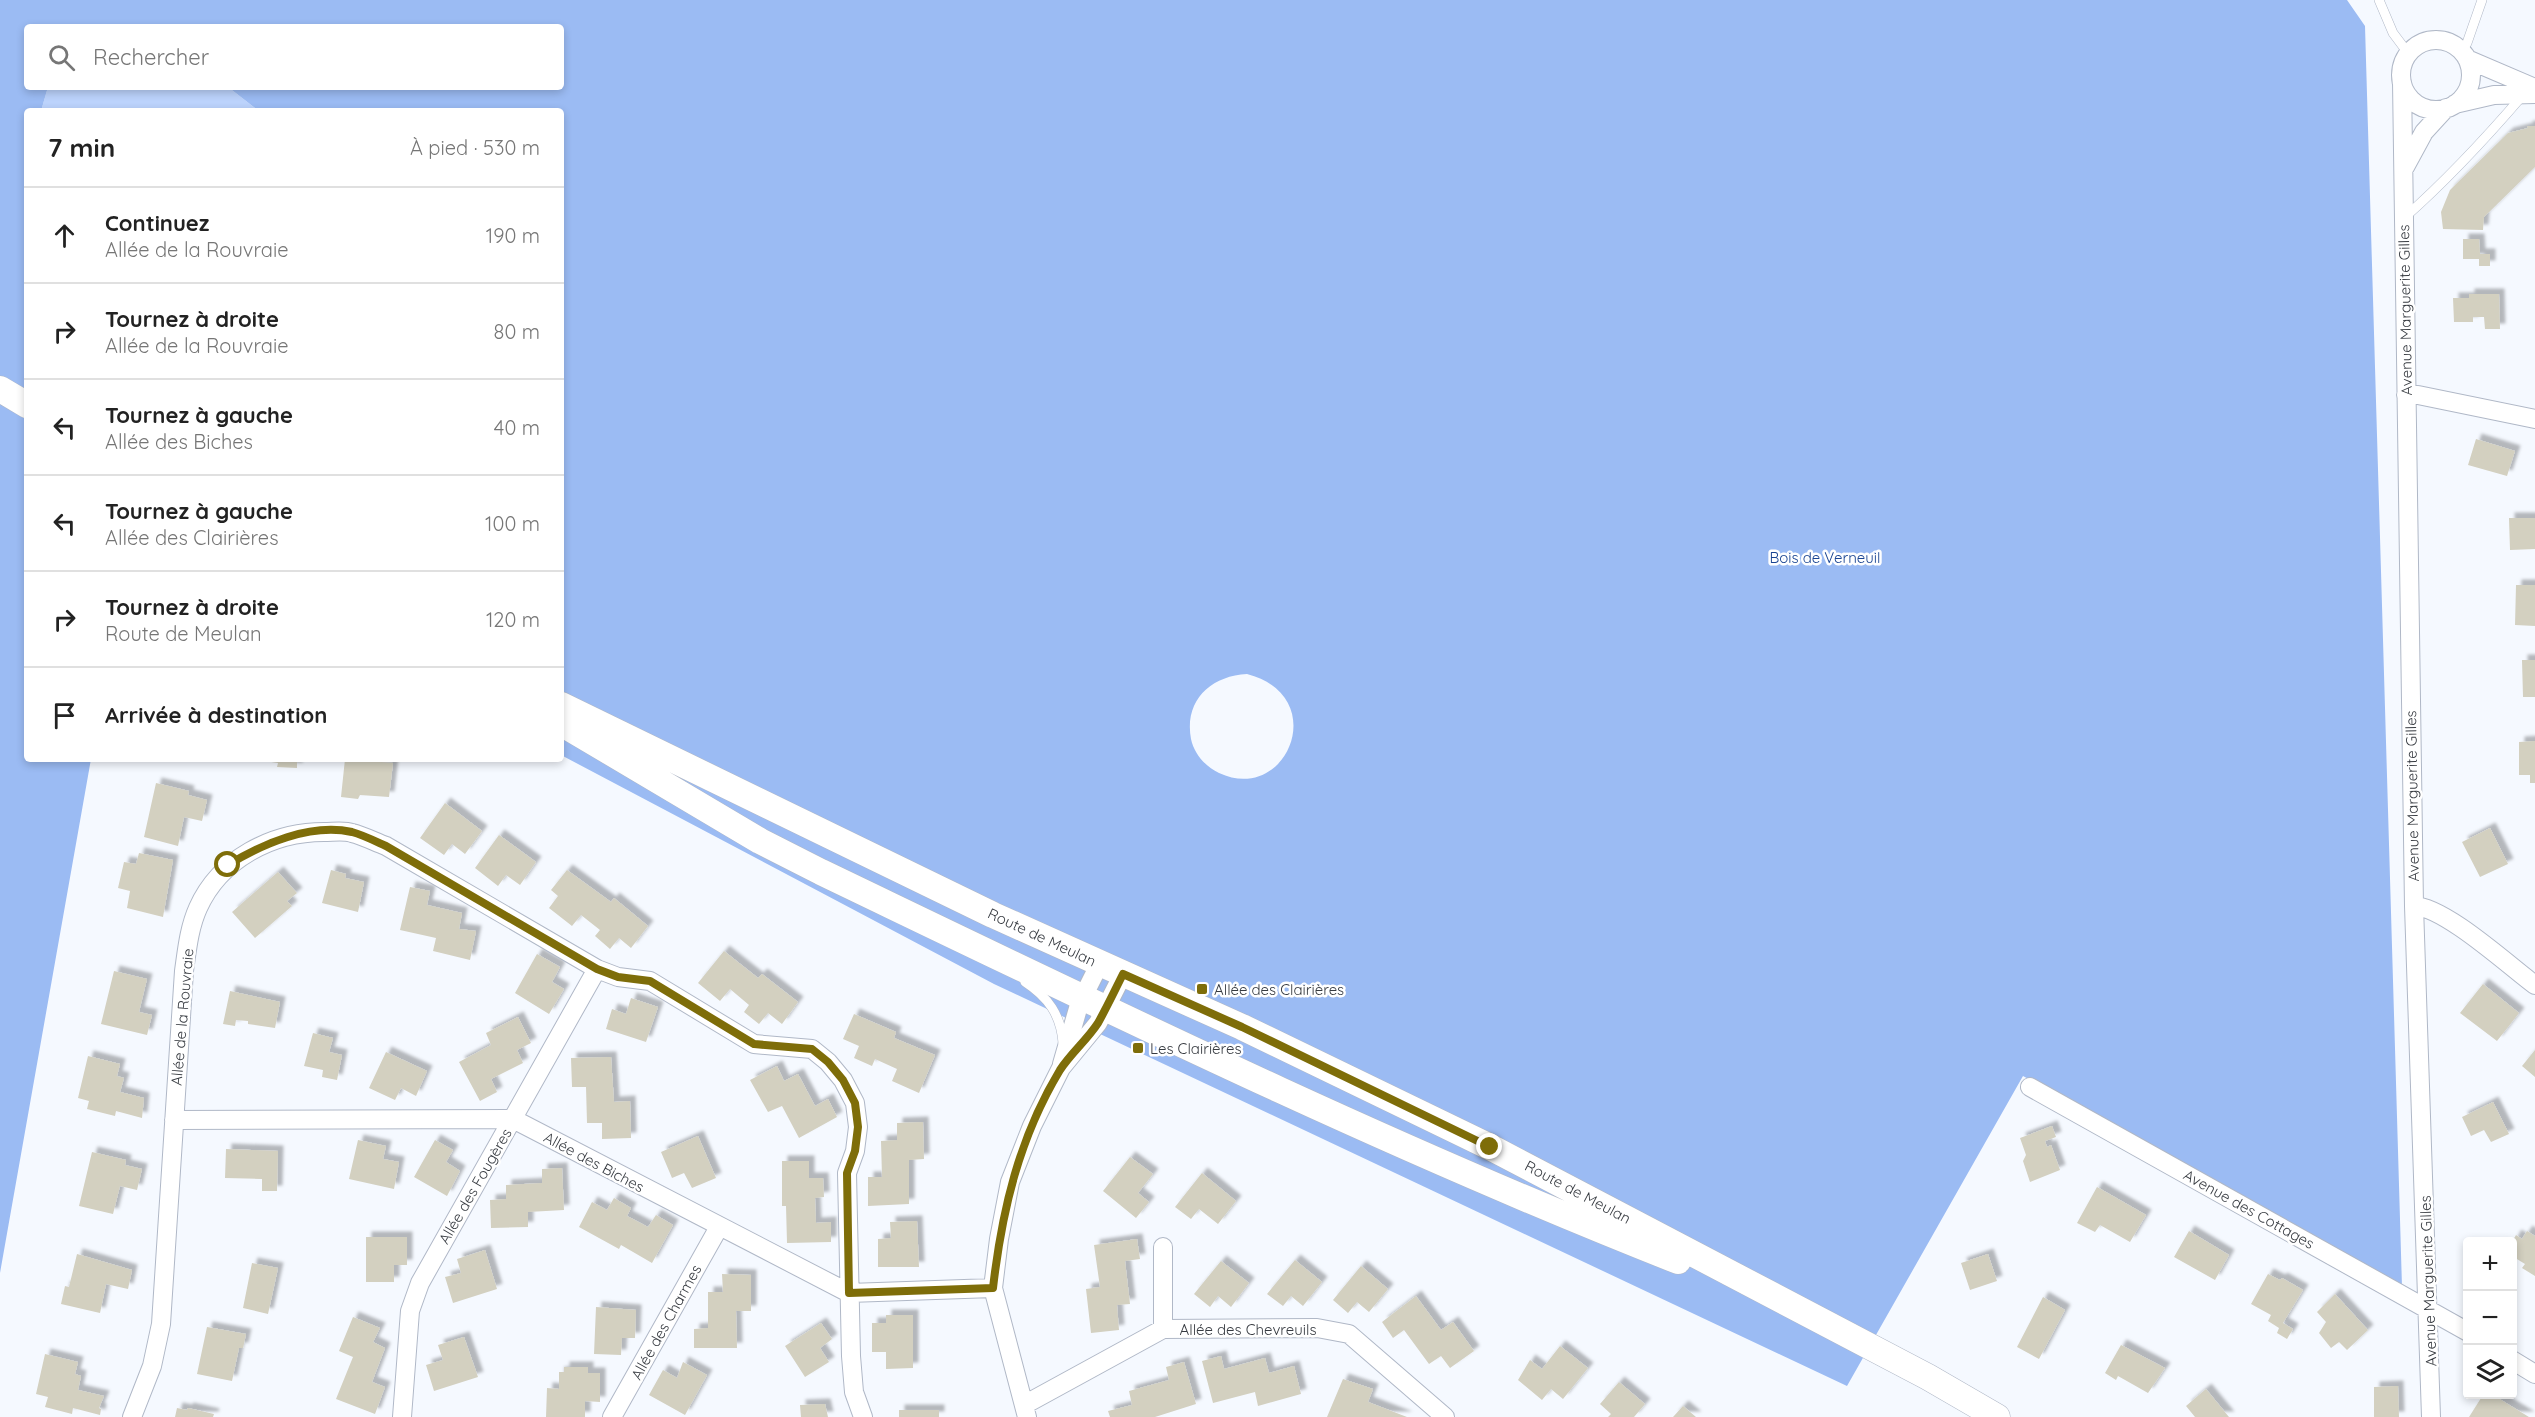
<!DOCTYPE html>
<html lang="fr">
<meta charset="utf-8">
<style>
body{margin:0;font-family:Quicksand,sans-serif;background:#f6f6f6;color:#222}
.controls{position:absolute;right:18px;bottom:18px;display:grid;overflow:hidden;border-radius:6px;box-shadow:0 3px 9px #0003}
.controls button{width:54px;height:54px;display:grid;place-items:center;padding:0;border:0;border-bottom:2px solid #e0e0e0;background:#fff;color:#222;font:30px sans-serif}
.stop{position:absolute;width:18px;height:18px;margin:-14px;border:4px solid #7e6d09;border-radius:50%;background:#fff}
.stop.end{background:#7e6d09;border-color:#fff;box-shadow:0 2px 6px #0008}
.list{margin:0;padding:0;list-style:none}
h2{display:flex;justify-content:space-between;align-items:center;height:78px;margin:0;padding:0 24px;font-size:26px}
h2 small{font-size:20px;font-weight:400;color:#767676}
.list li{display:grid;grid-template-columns:39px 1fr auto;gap:18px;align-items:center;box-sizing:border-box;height:96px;padding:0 24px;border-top:2px solid #e0e0e0}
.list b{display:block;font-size:22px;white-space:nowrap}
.list p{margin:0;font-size:20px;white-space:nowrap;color:#767676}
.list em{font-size:20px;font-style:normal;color:#767676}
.icon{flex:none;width:33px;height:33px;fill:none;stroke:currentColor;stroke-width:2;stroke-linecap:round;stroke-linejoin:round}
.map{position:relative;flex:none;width:2535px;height:1417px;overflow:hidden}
.search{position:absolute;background:#fff;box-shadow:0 3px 9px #0003;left:24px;top:24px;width:540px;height:66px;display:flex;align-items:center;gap:15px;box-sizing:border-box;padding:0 21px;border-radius:6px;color:#767676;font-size:22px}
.panel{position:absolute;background:#fff;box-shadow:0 3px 9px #0003;left:24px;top:108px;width:540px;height:654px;border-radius:6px}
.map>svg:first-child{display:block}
</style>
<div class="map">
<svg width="2535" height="1417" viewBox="0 0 2535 1417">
<defs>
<filter id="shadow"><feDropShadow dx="5.5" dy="-5.5" stdDeviation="1.5" flood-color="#0004"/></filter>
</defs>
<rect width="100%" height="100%" fill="#f5f9ff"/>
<!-- green -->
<path fill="#bcd3fc" d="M 48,87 L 228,87 L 259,111 L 41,111 Z"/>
<!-- forest -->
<path fill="#9bbbf3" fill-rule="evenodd" d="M 0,0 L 2347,0 L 2365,26 L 2402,1287 L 2023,1076 L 1847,1386 L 994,984 L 561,755 L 561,111 L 259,111 L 228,87 L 561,87 L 561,27 L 27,27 L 27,87 L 48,87 L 41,111 L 27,111 L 27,759 L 91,759 L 0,1273 ZM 1247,674 C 1332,696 1287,805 1219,773 C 1206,767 1194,754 1191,739 C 1184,701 1210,676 1247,674 Z"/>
<!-- building -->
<path fill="#d3d0c0" filter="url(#shadow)" d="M 2527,126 L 2535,126 L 2535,167 L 2484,217 L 2483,230 L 2443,229 L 2441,212 L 2450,190 L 2508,133 L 2528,128 Z
M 2463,239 L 2479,239 L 2480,254 L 2490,254 L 2490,266 L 2479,266 L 2479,259 L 2463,259 Z
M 2469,294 L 2499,294 L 2500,329 L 2485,329 L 2484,317 L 2473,317 L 2473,322 L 2454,322 L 2453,298 L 2469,298 Z
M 2476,439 L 2515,451 L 2507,476 L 2468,465 Z
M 2509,518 L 2535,518 L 2535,549 L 2510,550 Z
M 2516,585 L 2535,585 L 2535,626 L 2515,625 Z
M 2522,660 L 2535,660 L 2535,697 L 2523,697 Z
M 2535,741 L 2535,783 L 2530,783 L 2530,775 L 2519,775 L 2519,742 Z
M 251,759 L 297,759 L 297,768 L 277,767 L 278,763 Z
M 345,759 L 393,763 L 389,797 L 360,795 L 358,799 L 341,797 Z
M 156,783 L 189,791 L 188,795 L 207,800 L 202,821 L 184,817 L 178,846 L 144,837 Z
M 445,803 L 482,831 L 465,854 L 452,844 L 444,855 L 420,838 Z
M 2490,828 L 2508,864 L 2480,877 L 2462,842 Z
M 499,835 L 536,862 L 520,885 L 506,875 L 498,886 L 475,868 Z
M 139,853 L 173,860 L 163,917 L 127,908 L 130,891 L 118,888 L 124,862 L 136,864 Z
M 331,870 L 346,874 L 345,878 L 364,882 L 358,912 L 322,903 Z
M 567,870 L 611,902 L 614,898 L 648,926 L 631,948 L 619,938 L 610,949 L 595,936 L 600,930 L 581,915 L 572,926 L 549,908 L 558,896 L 551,890 Z
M 278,872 L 297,893 L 287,901 L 292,906 L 255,938 L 232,912 Z
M 410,887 L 430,891 L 427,905 L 462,913 L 459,929 L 476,931 L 470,960 L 433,951 L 436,938 L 400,930 Z
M 724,951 L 758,978 L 762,974 L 798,1002 L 782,1024 L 768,1013 L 759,1024 L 744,1012 L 749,1005 L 730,989 L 720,1001 L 698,983 Z
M 537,954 L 560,967 L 552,982 L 564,989 L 549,1014 L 515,993 Z
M 114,971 L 147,979 L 139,1012 L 152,1015 L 147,1035 L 101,1024 Z
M 2483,984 L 2519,1013 L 2497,1041 L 2460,1013 Z
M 230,991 L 280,1002 L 275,1028 L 248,1024 L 248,1021 L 236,1020 L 235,1026 L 223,1024 Z
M 631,998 L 658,1007 L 646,1042 L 606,1029 L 612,1009 L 626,1014 Z
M 854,1014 L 896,1032 L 894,1038 L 935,1055 L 919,1093 L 892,1081 L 897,1069 L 875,1059 L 872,1066 L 854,1058 L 859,1046 L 843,1039 Z
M 518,1017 L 531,1043 L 517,1050 L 523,1063 L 491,1079 L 497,1092 L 480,1101 L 459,1062 L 491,1045 L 486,1033 Z
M 313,1033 L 333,1038 L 329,1052 L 342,1055 L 337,1080 L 322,1077 L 323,1070 L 304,1066 Z
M 2535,1050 L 2535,1077 L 2522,1066 Z
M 386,1052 L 427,1071 L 416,1096 L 401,1088 L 395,1100 L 369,1088 Z
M 88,1056 L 120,1064 L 117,1076 L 124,1078 L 120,1092 L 144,1098 L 142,1118 L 116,1111 L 115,1116 L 87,1109 L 89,1101 L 78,1098 Z
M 611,1057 L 614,1102 L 630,1101 L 631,1138 L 602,1139 L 602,1123 L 587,1123 L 586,1087 L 572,1087 L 571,1058 Z
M 777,1066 L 784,1081 L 798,1074 L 815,1106 L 828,1099 L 837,1117 L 799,1138 L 782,1106 L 768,1112 L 750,1080 Z
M 2493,1102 L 2509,1134 L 2491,1142 L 2484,1130 L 2471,1136 L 2462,1117 Z
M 923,1122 L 924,1159 L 909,1160 L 909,1204 L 868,1206 L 868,1177 L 882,1177 L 881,1141 L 897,1140 L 897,1123 Z
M 2052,1126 L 2056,1137 L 2045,1141 L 2047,1147 L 2051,1145 L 2060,1170 L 2030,1182 L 2023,1161 L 2026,1155 L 2020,1138 Z
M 698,1136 L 716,1178 L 692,1188 L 684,1173 L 672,1178 L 661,1152 Z
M 358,1140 L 386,1146 L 383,1159 L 399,1162 L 394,1189 L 349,1179 Z
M 435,1140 L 453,1150 L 446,1162 L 460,1171 L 447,1196 L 414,1177 Z
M 226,1149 L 278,1151 L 277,1191 L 262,1191 L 262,1179 L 225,1178 Z
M 92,1152 L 126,1160 L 125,1165 L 142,1169 L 137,1190 L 120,1186 L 113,1214 L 79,1206 Z
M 1130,1157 L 1153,1174 L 1138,1193 L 1149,1202 L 1136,1218 L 1103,1191 Z
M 782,1161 L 809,1161 L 809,1178 L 823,1178 L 824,1197 L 815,1198 L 816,1223 L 831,1222 L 831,1242 L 787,1243 L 786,1206 L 782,1206 Z
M 562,1168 L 564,1210 L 528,1212 L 528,1227 L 491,1228 L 490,1200 L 506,1199 L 506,1185 L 542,1183 L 542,1169 Z
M 1202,1173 L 1236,1201 L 1218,1224 L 1199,1209 L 1191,1219 L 1175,1207 Z
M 2097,1187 L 2146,1215 L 2130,1242 L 2100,1225 L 2095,1232 L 2077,1223 Z
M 614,1198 L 631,1208 L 627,1216 L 648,1227 L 656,1215 L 673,1225 L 652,1263 L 621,1245 L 619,1249 L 579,1227 L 592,1202 L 607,1210 Z
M 917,1221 L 919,1267 L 878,1267 L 878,1239 L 891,1238 L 890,1222 Z
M 2189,1231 L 2229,1255 L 2215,1280 L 2174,1257 Z
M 2527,1231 L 2535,1236 L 2535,1276 L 2522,1268 L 2525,1264 L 2512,1256 L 2512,1242 L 2516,1235 L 2522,1239 Z
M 366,1237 L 407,1237 L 407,1265 L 394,1265 L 394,1282 L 366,1282 Z
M 1137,1239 L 1140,1259 L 1125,1261 L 1130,1304 L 1117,1305 L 1119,1330 L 1091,1333 L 1086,1289 L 1100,1287 L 1094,1245 Z
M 485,1250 L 497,1289 L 453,1303 L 445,1277 L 461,1273 L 457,1259 Z
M 77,1254 L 132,1270 L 128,1289 L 106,1284 L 100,1313 L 61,1304 L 65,1286 L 69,1287 Z
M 1988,1254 L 1997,1281 L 1970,1290 L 1961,1263 Z
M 1295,1260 L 1322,1282 L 1303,1306 L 1291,1296 L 1283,1306 L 1267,1294 Z
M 1221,1261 L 1249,1283 L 1231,1307 L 1218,1296 L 1210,1307 L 1194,1294 Z
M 252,1263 L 278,1268 L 268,1314 L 243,1308 Z
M 1361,1266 L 1388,1289 L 1369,1312 L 1357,1302 L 1348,1313 L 1333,1300 Z
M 722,1274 L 751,1275 L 751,1311 L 736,1311 L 737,1348 L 694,1348 L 694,1329 L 708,1328 L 708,1292 L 723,1292 Z
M 2268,1274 L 2280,1280 L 2282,1278 L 2303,1290 L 2283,1323 L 2293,1329 L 2287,1339 L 2277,1333 L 2279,1328 L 2268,1321 L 2271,1315 L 2251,1304 Z
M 2335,1294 L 2368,1330 L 2347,1350 L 2339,1342 L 2331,1348 L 2319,1333 L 2326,1322 L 2317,1312 Z
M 1416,1296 L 1441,1330 L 1453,1322 L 1474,1351 L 1450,1368 L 1441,1356 L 1429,1364 L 1404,1330 L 1393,1338 L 1382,1322 Z
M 2043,1297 L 2065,1310 L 2039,1359 L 2017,1347 Z
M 596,1307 L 636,1310 L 635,1338 L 622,1338 L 621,1355 L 594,1354 Z
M 886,1315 L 913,1315 L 913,1368 L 886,1369 L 886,1352 L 872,1352 L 872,1323 L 886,1323 Z
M 353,1317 L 380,1328 L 373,1342 L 385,1348 L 372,1382 L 385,1387 L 375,1414 L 336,1399 L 353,1357 L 339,1351 Z
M 821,1323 L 832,1339 L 820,1348 L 829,1362 L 805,1377 L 785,1346 Z
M 207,1327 L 246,1334 L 243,1348 L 239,1348 L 232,1381 L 197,1374 Z
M 464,1337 L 478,1377 L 434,1391 L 426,1365 L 443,1360 L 438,1345 Z
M 2121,1345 L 2165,1368 L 2148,1393 L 2118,1376 L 2116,1380 L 2105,1373 Z
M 1560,1346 L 1588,1368 L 1563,1399 L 1551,1389 L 1542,1400 L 1518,1380 L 1530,1360 L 1542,1369 Z
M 45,1354 L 78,1362 L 75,1374 L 81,1376 L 78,1390 L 104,1396 L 99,1408 L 101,1409 L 100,1415 L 73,1408 L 72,1414 L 45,1407 L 48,1397 L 36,1394 Z
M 1221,1356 L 1224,1369 L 1265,1358 L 1269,1373 L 1294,1366 L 1301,1394 L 1258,1406 L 1255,1392 L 1213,1403 L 1202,1361 Z
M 683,1362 L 707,1375 L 685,1415 L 649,1395 L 663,1370 L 677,1378 Z
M 1184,1362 L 1196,1404 L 1155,1417 L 1110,1417 L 1108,1411 L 1132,1405 L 1129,1391 L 1169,1380 L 1166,1367 Z
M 564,1367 L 588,1367 L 588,1373 L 600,1373 L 600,1402 L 585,1401 L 585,1417 L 546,1417 L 547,1388 L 559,1389 L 559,1372 L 564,1372 Z
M 1343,1379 L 1373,1389 L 1368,1402 L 1407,1417 L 1327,1417 Z
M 1619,1382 L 1645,1404 L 1634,1417 L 1608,1417 L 1611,1414 L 1600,1404 Z
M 2398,1386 L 2399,1417 L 2374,1417 L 2374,1387 Z
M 2206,1389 L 2229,1417 L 2195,1417 L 2186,1406 Z
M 2483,1395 L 2493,1395 L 2529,1417 L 2469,1417 Z
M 825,1404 L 828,1417 L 801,1417 L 800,1405 Z
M 1683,1406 L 1696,1417 L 1673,1417 Z
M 177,1408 L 187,1410 L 188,1408 L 214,1414 L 213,1417 L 175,1417 Z
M 899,1410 L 939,1410 L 939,1417 L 899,1417 Z"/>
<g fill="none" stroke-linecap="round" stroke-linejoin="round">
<defs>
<path id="lane" d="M 2379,0 L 2393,33 L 2408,53
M 2461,51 L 2467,43 L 2482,0
M 2404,218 C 2447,180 2486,138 2523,95
M 1025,982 C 1048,997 1061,1015 1063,1043"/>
<path id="street" d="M2401 75a35 35 0 1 1 70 0a35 35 0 1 1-70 0Z
M 2467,59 L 2535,88
M 2402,82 L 2414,906 L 2431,1417
M 2455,104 L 2494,95 L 2535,94
M 2405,167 L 2424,132 L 2446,108
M 2406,395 L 2418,395 L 2535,419
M 2414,906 C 2445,907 2508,965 2535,985
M 1062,1064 L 1079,1005 L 1100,963
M 2030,1087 L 2468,1332
M 174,1120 L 513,1119 L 849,1293 L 993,1288
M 1163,1247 L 1163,1329
M 2512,1360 L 2535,1374
M 1024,1405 L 1163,1329 L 1317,1328 L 1349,1334 L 1445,1417
M 132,1417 L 152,1366 L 161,1324 L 184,971 C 187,950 189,928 198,908 C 220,859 272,832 324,832 C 333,832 344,830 352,833 C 364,836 375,842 386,846 L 597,969 L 618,977 L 650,981 L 754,1044 L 812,1049 L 828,1062 L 843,1080 L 855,1103 L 858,1127 L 855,1151 L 847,1173 L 851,1356 L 854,1392 L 863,1417
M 402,1417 L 410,1311 L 420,1283 L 597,969
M 612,1417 L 719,1227
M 1027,1417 L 993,1288 L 999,1239 L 1010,1182 L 1032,1126 L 1061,1068 L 1098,1023 L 1123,974"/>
<path id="secondary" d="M 0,389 L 27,405
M 561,705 L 993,915 L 1242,1027 L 1490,1147 L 1928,1377 L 1997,1417
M 561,723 L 760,841 L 821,872 C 1104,1008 1386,1146 1678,1261"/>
</defs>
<!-- lane casing -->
<use href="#lane" stroke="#b0b8c7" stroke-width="10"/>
<!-- street casing -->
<use href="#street" stroke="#b0b8c7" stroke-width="20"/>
<!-- secondary casing -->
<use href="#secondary" stroke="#b0b8c7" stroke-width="27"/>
<!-- lane -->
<use href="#lane" stroke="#fff" stroke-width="9"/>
<!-- street -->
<use href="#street" stroke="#fff" stroke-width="18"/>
<!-- secondary -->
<use href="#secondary" stroke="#fff" stroke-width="26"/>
</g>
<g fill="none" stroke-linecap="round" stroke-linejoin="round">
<!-- route -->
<path stroke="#7e6d09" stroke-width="8" d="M 228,865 C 262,844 310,823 352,832 C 363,835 375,841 386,846 L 597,969 L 618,977 L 650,981 L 754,1044 L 812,1049 L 828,1062 L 843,1080 L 855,1103 L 858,1127 L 855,1151 L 847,1173 L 849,1293 L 993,1288 C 1002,1210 1019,1138 1060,1070 C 1071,1053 1087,1040 1098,1023 C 1107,1007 1115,990 1123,974 L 1242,1027 L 1490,1147"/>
</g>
<!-- markers -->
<g fill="#7e6d09" stroke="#fff" stroke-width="2">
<rect x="1196" y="983" width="12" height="12" rx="3"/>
<rect x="1132" y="1042" width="12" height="12" rx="3"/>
</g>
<g text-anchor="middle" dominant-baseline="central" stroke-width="5" stroke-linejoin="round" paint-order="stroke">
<!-- street labels -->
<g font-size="15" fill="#373b41" stroke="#fff">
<text transform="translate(2405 310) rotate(-91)">Avenue Marguerite Gilles</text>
<text transform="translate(2412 796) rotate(-91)">Avenue Marguerite Gilles</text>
<text transform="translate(1042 937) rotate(25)">Route de Meulan</text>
<text transform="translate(182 1017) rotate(-85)">Allée de la Rouvraie</text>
<text transform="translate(594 1162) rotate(28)">Allée des Biches</text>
<text transform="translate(475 1186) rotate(-60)">Allée des Fougères</text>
<text transform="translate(1578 1192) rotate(28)">Route de Meulan</text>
<text transform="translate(2249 1209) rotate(29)">Avenue des Cottages</text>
<text transform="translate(2428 1281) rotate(-92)">Avenue Marguerite Gilles</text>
<text transform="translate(666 1322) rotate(-61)">Allée des Charmes</text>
<text x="1248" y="1329">Allée des Chevreuils</text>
</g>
<!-- park labels -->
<g font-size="15" fill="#184391" stroke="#fff">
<text x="1825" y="557">Bois de Verneuil</text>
</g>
<!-- poi labels -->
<g font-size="15" fill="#373b41" stroke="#fff" text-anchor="start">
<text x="1214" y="989">Allée des Clairières</text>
<text x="1150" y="1048">Les Clairières</text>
</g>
</g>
</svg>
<div class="controls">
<button>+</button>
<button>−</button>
<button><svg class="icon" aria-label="layers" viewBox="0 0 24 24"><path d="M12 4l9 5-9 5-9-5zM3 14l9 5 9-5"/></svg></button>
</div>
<div class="stop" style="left:228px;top:865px"></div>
<div class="stop end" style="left:1490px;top:1147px"></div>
<div class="search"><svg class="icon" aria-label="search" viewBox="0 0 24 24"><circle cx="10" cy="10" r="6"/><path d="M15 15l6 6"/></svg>Rechercher</div>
<section class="panel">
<h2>7 min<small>À pied · 530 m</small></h2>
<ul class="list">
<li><svg class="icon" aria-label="ahead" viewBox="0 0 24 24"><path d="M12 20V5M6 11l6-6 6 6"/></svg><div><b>Continuez</b><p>Allée de la Rouvraie</p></div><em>190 m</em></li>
<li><svg class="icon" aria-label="right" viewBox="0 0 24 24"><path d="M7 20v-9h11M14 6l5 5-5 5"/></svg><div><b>Tournez à droite</b><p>Allée de la Rouvraie</p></div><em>80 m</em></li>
<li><svg class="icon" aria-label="left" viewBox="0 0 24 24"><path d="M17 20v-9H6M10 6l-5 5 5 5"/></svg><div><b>Tournez à gauche</b><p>Allée des Biches</p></div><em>40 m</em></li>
<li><svg class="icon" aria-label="left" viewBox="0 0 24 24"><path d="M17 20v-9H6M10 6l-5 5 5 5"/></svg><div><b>Tournez à gauche</b><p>Allée des Clairières</p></div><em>100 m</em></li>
<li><svg class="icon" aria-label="right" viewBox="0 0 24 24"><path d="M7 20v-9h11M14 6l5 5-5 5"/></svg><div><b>Tournez à droite</b><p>Route de Meulan</p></div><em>120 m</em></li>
<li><svg class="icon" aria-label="arrive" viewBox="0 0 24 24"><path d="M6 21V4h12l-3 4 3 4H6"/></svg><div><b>Arrivée à destination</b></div></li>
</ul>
</section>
</div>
